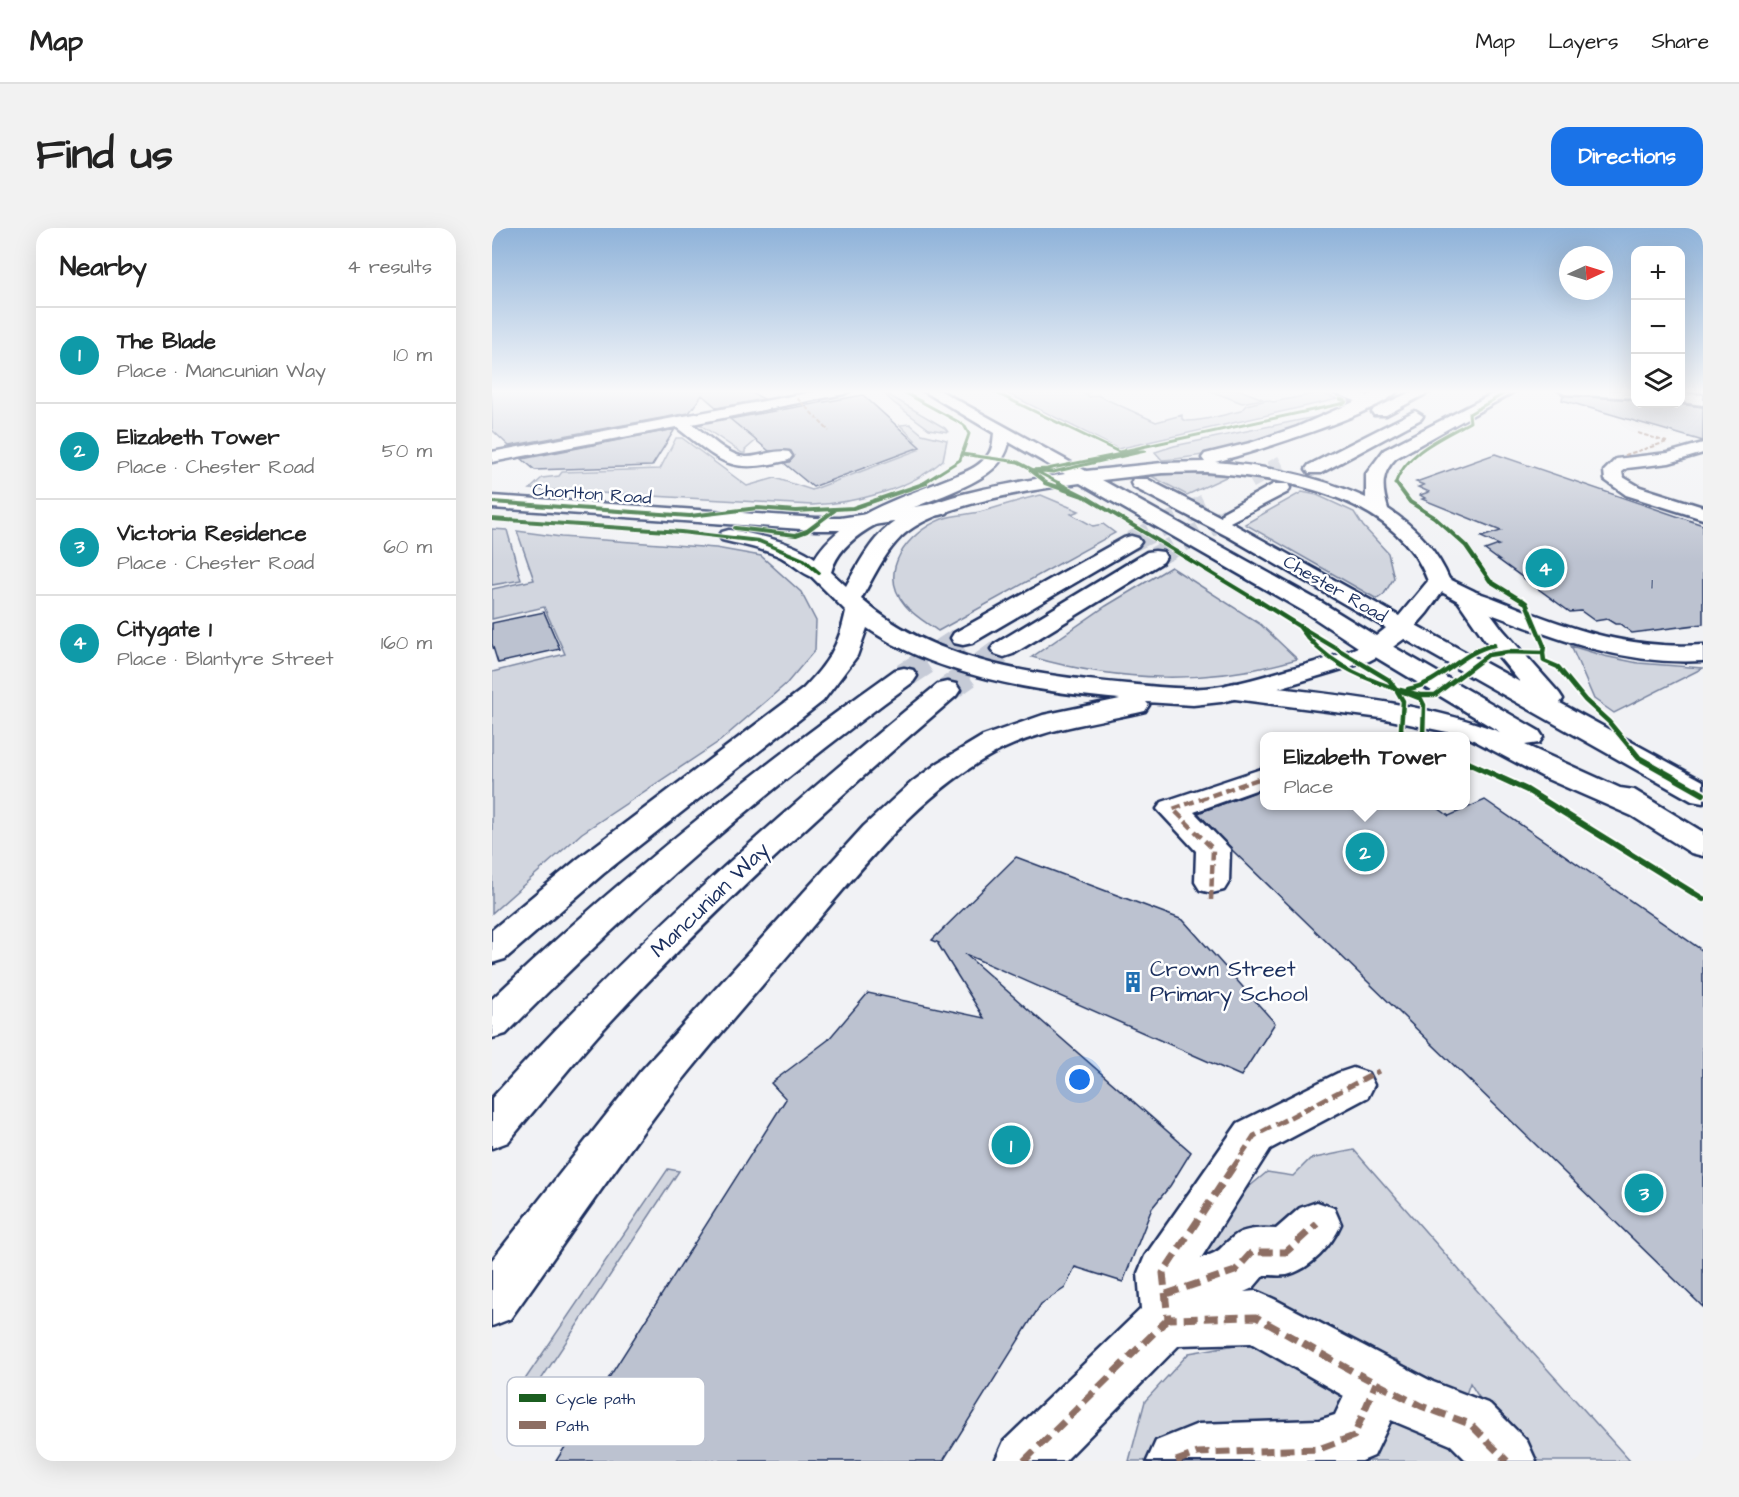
<!DOCTYPE html>
<meta charset="utf-8">
<style>
body{margin:0;font-family:"Architects Daughter",sans-serif;background:#f2f2f2;color:#222}
.controls{position:absolute;right:18px;top:18px;display:grid;overflow:hidden;border-radius:12px;box-shadow:0 6px 24px #0002}
.controls button{width:54px;height:54px;display:grid;place-items:center;padding:0;border:0;border-bottom:2px solid #e0e0e0;background:#fff;color:#222;font:30px sans-serif}
.compass{position:absolute;left:1067px;top:18px;width:54px;height:54px;border-radius:50%;background:#fff;box-shadow:0 6px 24px #0002;rotate:86deg}
.you{position:absolute;left:588px;top:852px;width:21px;height:21px;margin:-15px;border:4px solid #fff;border-radius:50%;background:#1a73e8;box-shadow:0 0 0 9px #1a73e833}
.badge{display:grid;place-items:center;width:39px;height:39px;border-radius:50%;background:#1a73e8;color:#fff;font-size:20px;font-weight:700}
.pin{position:absolute;translate:-50% -50%;border:3px solid #fff;box-shadow:0 2px 6px #0006}
.popup{position:absolute;left:768px;top:504px;width:210px;height:78px;box-sizing:border-box;display:grid;place-content:center;border-radius:12px;background:#fff;filter:drop-shadow(0 2px 4px #0005);font-size:20px;white-space:nowrap;color:#767676}
.popup b{font-size:22px;color:#222}
.popup::after{content:'';position:absolute;left:50%;top:100%;margin-left:-12px;border:12px solid transparent;border-top-color:#fff}
.list{margin:0;padding:0;list-style:none}
h2{display:flex;justify-content:space-between;align-items:center;height:78px;margin:0;padding:0 24px;font-size:26px}
h2 small{font-size:20px;font-weight:400;color:#767676}
.list li{display:grid;grid-template-columns:39px 1fr auto;gap:18px;align-items:center;box-sizing:border-box;height:96px;padding:0 24px;border-top:2px solid #e0e0e0}
.list b{display:block;font-size:22px;white-space:nowrap}
.list p{margin:0;font-size:20px;white-space:nowrap;color:#767676}
.list em{font-size:20px;font-style:normal;color:#767676}
.icon{flex:none;width:33px;height:33px;fill:none;stroke:currentColor;stroke-width:2;stroke-linecap:round;stroke-linejoin:round}
.map{position:relative;flex:none;width:1211px;height:1233px;overflow:hidden;border-radius:18px}
header{display:flex;align-items:center;gap:36px;box-sizing:border-box;height:84px;padding:0 30px;background:#fff;border-bottom:2px solid #e0e0e0}
header strong{font-size:28px}
nav{display:flex;gap:33px;margin-inline-start:auto;font-size:21px}
.intro{display:flex;align-items:center;justify-content:space-between;box-sizing:border-box;height:144px;padding:0 36px}
h1{margin:0;font-size:42px}
.button{padding:15px 27px;border-radius:18px;background:#1a73e8;color:#fff;font-size:21px;font-weight:700}
main{display:flex;gap:36px;padding:0 36px}
aside{flex:1;background:#fff;border-radius:18px;box-shadow:0 6px 24px #0002}
.map>svg:first-child{display:block}
</style>
<header>
<strong>Map</strong>
<nav><a>Map</a><a>Layers</a><a>Share</a></nav>
</header>
<div class="intro"><h1>Find us</h1><a class="button">Directions</a></div>
<main>
<aside>
<h2>Nearby<small>4 results</small></h2>
<ul class="list">
<li><span class="badge" style="background:#0f9aa8">1</span><div><b>The Blade</b><p>Place · Mancunian Way</p></div><em>10 m</em></li>
<li><span class="badge" style="background:#0f9aa8">2</span><div><b>Elizabeth Tower</b><p>Place · Chester Road</p></div><em>50 m</em></li>
<li><span class="badge" style="background:#0f9aa8">3</span><div><b>Victoria Residence</b><p>Place · Chester Road</p></div><em>60 m</em></li>
<li><span class="badge" style="background:#0f9aa8">4</span><div><b>Citygate 1</b><p>Place · Blantyre Street</p></div><em>160 m</em></li>
</ul>
</aside>
<div class="map">
<svg width="1211" height="1233" viewBox="0 0 1211 1233">
<rect width="100%" height="100%" fill="#f1f2f5"/>
<filter id="ink" filterUnits="userSpaceOnUse"><feTurbulence type="fractalNoise" baseFrequency=".0167" numOctaves="2"/><feDisplacementMap in="SourceGraphic" scale="12" xChannelSelector="R" yChannelSelector="G"/><feConvolveMatrix kernelMatrix="1 2 1 2 8 2 1 2 1" color-interpolation-filters="sRGB"/></filter>
<g filter="url(#ink)">
<!-- green -->
<path fill="#d2d6df" stroke="#76829e" stroke-width="1.5" d="M 388,162 L 453,200 L 456,204 L 437,201 L 402,175 Z
M 509,162 L 592,162 L 598,164 L 592,166 L 598,169 L 605,167 L 664,194 L 690,187 L 690,191 L 695,193 C 718,192 729,187 749,183 L 754,177 L 775,172 L 781,174 L 827,165 L 846,171 L 626,221 Z
M 716,162 L 748,162 L 771,171 L 750,175 Z
M 290,177 L 298,183 L 253,222 L 253,225 L 250,225 L 207,196 L 208,194 Z
M 842,185 C 785,206 731,229 670,232 L 663,224 L 682,218 Z
M 418,196 L 430,206 L 455,212 L 451,232 C 418,262 363,275 320,277 L 38,261 L 50,250 L 67,248 L 70,244 L 168,241 L 184,210 L 190,210 L 255,258 L 283,250 L 320,262 L 426,222 L 405,217 L 423,212 L 408,197 Z
M 695,245 L 736,248 L 695,267 L 659,248 Z
M 810,264 L 825,267 L 862,284 L 871,298 L 896,325 L 902,350 L 892,366 L 885,371 L 753,296 Z
M 549,267 L 587,283 L 579,286 L 601,298 L 611,296 L 623,305 L 446,403 C 435,395 422,388 413,377 C 385,343 415,305 450,291 C 463,286 478,287 491,283 C 511,278 529,271 549,267 Z
M 0,301 L 15,302 L 29,352 L 0,357 Z
M 25,303 L 69,309 L 224,320 L 269,328 L 309,364 L 324,393 L 323,422 L 295,455 L 228,513 L 90,605 L 0,685 L 0,444 L 73,426 L 52,379 L 0,391 L 0,361 L 42,352 Z
M 679,339 L 768,396 L 805,431 C 718,457 626,454 540,429 L 614,378 Z
M 1079,418 L 1112,428 L 1146,435 L 1211,440 L 1122,485 L 1102,471 Z
M 862,922 L 1003,1083 L 1138,1233 L 1038,1233 L 1000,1190 L 978,1155 L 973,1169 L 932,1160 L 904,1131 L 871,1130 L 850,1104 L 822,1101 L 781,1070 L 735,1077 L 713,1037 L 722,988 L 775,944 L 801,948 L 818,931 Z
M 176,941 L 187,943 L 31,1179 L 17,1175 Z
M 761,1114 L 891,1173 L 994,1233 L 637,1233 L 653,1173 L 697,1125 Z"/>
<!-- building -->
<path fill="#bcc2d0" stroke="#1b2f5e" stroke-width="1.5" d="M 0,162 L 254,162 L 272,171 L 225,180 L 210,167 L 197,185 L 17,218 L 0,202 Z
M 371,167 L 428,219 L 321,259 L 292,235 L 297,234 L 302,229 L 299,223 L 277,223 L 238,191 Z
M 1071,167 L 1143,172 L 1143,176 L 1186,176 L 1211,179 L 1211,213 L 1070,172 Z
M 183,201 L 160,238 L 43,242 L 30,231 Z
M 1003,226 L 1211,297 L 1211,396 L 1140,405 L 1128,396 L 1123,396 L 1115,391 L 1103,393 L 1089,383 L 1078,384 L 993,322 L 1007,317 L 989,309 L 1009,303 L 930,271 L 933,270 L 928,267 L 937,264 L 926,259 L 932,257 L 924,254 Z
M 52,384 L 68,421 L 6,435 L 0,416 L 0,395 Z
M 772,561 L 772,578 L 943,578 L 957,588 L 993,572 L 1211,723 L 1211,1079 L 740,622 L 706,585 Z
M 524,629 L 691,692 L 783,795 L 749,848 L 473,726 L 699,924 L 678,958 L 660,980 L 631,1054 L 583,1039 L 573,1060 L 549,1076 L 451,1233 L 64,1233 L 294,871 L 279,855 L 336,812 L 376,765 L 492,790 L 446,716 L 447,715 L 440,712 Z"/>
<g fill="none" stroke-linecap="round" stroke-linejoin="round">
<!-- highway-tunnel-far2 -->
<path stroke="#c6cbd7" stroke-width="16" stroke-dasharray="16 8" stroke-linecap="butt" d="M 758,253 L 790,235"/>
<!-- highway-tunnel-far1 -->
<path stroke="#c6cbd7" stroke-width="21" stroke-dasharray="21 10" stroke-linecap="butt" d="M 639,314 L 714,276
M 663,329 L 738,288"/>
<!-- highway-tunnel -->
<path stroke="#c6cbd7" stroke-width="26" stroke-dasharray="26 13" stroke-linecap="butt" d="M 412,448 L 471,410
M 455,462 L 512,421"/>
<defs>
<path id="minor" d="M 331,162 L 359,162 L 352,166 L 200,196 C 215,206 235,228 254,229 C 268,229 283,221 297,224 L 300,228 L 297,232 C 236,247 230,234 184,199 L 0,234 L 0,224 Z
M 840,162 L 860,162 L 882,170 L 885,173 L 877,178 L 842,165 Z
M 1066,162 L 1144,162 L 1144,170 L 1073,166 Z
M 1188,165 L 1211,167 L 1211,177 L 1188,174 Z
M 1211,215 L 1211,225 L 1177,235 L 1135,240 L 1130,244 L 1131,249 L 1148,259 L 1211,279 L 1211,291 L 1134,267 L 1113,252 L 1112,243 L 1124,231 L 1176,225 Z
M 974,361 C 996,367 1018,377 1039,385 C 1098,407 1148,421 1211,417 L 1211,433 C 1122,438 1047,404 966,373 L 962,368 L 966,363 Z
M 772,540 L 772,559 L 702,584 L 738,621 L 737,654 L 732,662 L 720,665 L 708,662 L 703,654 L 704,623 L 665,581 L 670,574 Z
M 861,840 L 876,845 L 882,857 L 876,869 L 778,921 L 709,1030 C 731,1023 726,1021 741,1009 C 753,999 770,1001 784,1001 L 808,980 L 825,974 L 842,980 L 849,996 C 840,1017 819,1041 795,1047 C 788,1048 779,1047 772,1047 L 761,1060 L 752,1064 L 764,1063 L 782,1071 L 941,1154 L 998,1176 L 1035,1213 L 1044,1233 L 975,1233 L 959,1217 L 899,1192 L 882,1228 L 870,1233 L 655,1233 L 664,1213 L 706,1196 L 827,1192 L 843,1187 L 852,1168 L 759,1115 L 687,1117 L 573,1233 L 503,1233 L 512,1213 L 649,1081 L 646,1045 L 653,1028 L 746,895 L 846,845 Z"/>
<path id="major" d="M 0,268 L 324,290 L 348,290 L 448,275 L 455,277 L 458,281 L 455,285 L 448,287 L 348,302 L 324,302 L 0,280 Z
M 237,302 C 268,307 319,317 338,345 L 335,350 C 317,354 304,337 289,329 C 270,320 250,317 230,312 L 227,308 L 230,304 Z
M 947,346 L 982,363 L 1011,402 L 1067,465 L 1071,471 L 1068,475 L 1211,553 L 1211,575 L 1200,573 L 900,404 L 897,399 L 900,394 L 909,392 L 918,394 L 1028,454 L 993,412 L 966,373 L 939,358 L 936,353 L 939,348 Z
M 884,411 L 893,414 L 1047,503 L 1051,509 L 1047,515 L 1033,517 L 1128,560 L 1142,562 L 1211,604 L 1211,628 L 1199,625 L 1140,588 L 1053,550 L 974,508 L 889,490 L 743,471 L 734,469 L 730,463 L 734,457 L 743,455 C 832,466 924,472 1008,504 L 875,424 L 871,419 L 875,414 Z"/>
<path id="highway" d="M 430,162 L 447,162 L 594,243 L 670,235 L 713,234 L 710,230 L 713,226 L 758,215 L 805,199 L 889,162 L 906,162 C 894,183 753,227 723,234 C 776,238 825,248 874,270 L 874,246 L 892,222 L 1008,162 L 1025,162 L 904,230 C 888,246 890,261 896,281 C 924,299 945,322 958,353 L 935,385 L 912,411 L 894,424 L 877,433 L 780,462 L 729,474 L 701,477 L 654,474 L 657,477 L 653,483 C 598,496 542,501 492,531 C 418,576 364,647 309,712 C 265,764 219,815 177,869 C 122,941 71,1017 18,1091 L 0,1098 L 0,1032 L 148,844 L 372,598 L 420,554 L 446,535 L 491,508 L 551,487 L 628,471 C 545,464 444,448 375,400 L 365,428 L 331,473 L 111,646 L 13,731 L 0,735 L 0,702 L 87,630 L 311,461 C 336,435 347,418 354,383 L 316,345 C 335,291 404,272 453,252 C 468,246 486,241 496,227 C 501,221 501,213 502,205 ZM 517,214 L 573,246 C 523,255 437,266 397,298 C 378,313 366,337 354,358 L 339,344 C 359,273 508,275 517,214 ZM 714,244 C 793,250 904,268 936,353 L 907,388 L 738,294 L 796,264 L 798,260 L 796,256 L 782,256 L 731,284 L 729,289 L 655,251 L 641,251 L 639,255 L 641,259 L 737,309 L 894,400 L 884,408 L 829,374 L 610,252 L 670,245 ZM 588,255 L 813,384 L 866,419 C 844,429 820,435 797,441 C 769,449 741,458 712,460 C 686,462 661,458 635,456 C 543,448 441,434 369,371 C 381,350 391,327 409,309 C 443,276 540,262 588,255 Z
M 923,162 L 941,162 L 894,187 L 882,187 L 880,184 L 882,181 Z
M 923,183 L 931,188 L 929,191 L 829,245 L 817,245 L 814,241 L 817,237 Z
M 639,308 L 646,310 L 649,314 L 646,318 L 480,415 L 471,417 L 462,415 L 459,410 L 462,405 L 632,310 Z
M 663,323 L 671,324 L 674,329 L 671,334 L 521,426 L 512,429 L 503,426 L 499,421 L 503,416 L 655,324 Z
M 412,440 L 421,442 L 425,448 L 421,454 C 275,560 141,677 14,806 L 0,810 L 0,771 C 126,651 261,543 403,442 Z
M 455,454 L 464,456 L 468,462 L 464,468 C 339,574 218,685 107,806 C 76,841 46,878 16,914 L 0,920 L 0,870 C 136,719 288,585 446,456 Z"/>
</defs>
<!-- minor casing -->
<use href="#minor" stroke="#1b2f5e" stroke-width="5"/>
<!-- major casing -->
<use href="#major" stroke="#1b2f5e" stroke-width="5"/>
<!-- highway casing -->
<use href="#highway" stroke="#1b2f5e" stroke-width="5"/>
<!-- minor -->
<use href="#minor" fill="#fff" fill-rule="evenodd"/>
<!-- major -->
<use href="#major" fill="#fff" fill-rule="evenodd"/>
<!-- highway -->
<use href="#highway" fill="#fff" fill-rule="evenodd"/>
<!-- quiet-far3 -->
<path stroke="#8d6e63" stroke-width="2" stroke-dasharray="4.5 2" stroke-linecap="butt" d="M 305,170 L 337,203
M 1146,205 L 1175,214
M 1133,227 L 1175,214"/>
<!-- quiet-far2 -->
<path stroke="#8d6e63" stroke-width="4.5" stroke-dasharray="9 4.5" stroke-linecap="butt" d="M 719,672 L 721,621 L 681,581 L 772,549"/>
<!-- quiet-far1 -->
<path stroke="#8d6e63" stroke-width="5" stroke-dasharray="11 5" stroke-linecap="butt" d="M 740,941 L 762,908 L 887,843"/>
<!-- quiet -->
<path stroke="#8d6e63" stroke-width="7" stroke-dasharray="14 7" stroke-linecap="butt" d="M 741,939 L 671,1045 L 676,1091 L 764,1089 L 860,1143 L 929,1178 L 978,1196 L 1015,1233
M 674,1066 L 743,1043 L 760,1024 L 794,1024 L 825,996
M 532,1233 L 676,1091
M 684,1233 L 706,1225 L 827,1221 L 862,1208 L 884,1155"/>
<defs>
<path id="cycleway-far3" d="M 408,162 L 472,197 L 477,206 L 468,232 L 430,256
M 498,162 L 627,224 L 853,175 L 854,173 L 848,171
M 644,223 L 653,223 L 561,244 L 538,242 L 555,241 Z
M 470,226 L 526,234 L 569,256
M 538,242 L 556,256
M 903,256 C 914,224 950,210 978,194 L 977,186 L 1018,162"/>
<path id="cycleway-far2" d="M 553,255 L 594,269 L 566,255
M 904,255 L 918,274 L 942,289 L 974,318 L 998,353 L 1032,374
M 594,269 L 767,374
M 0,274 L 198,288 L 266,280 L 304,283 L 361,280 L 434,255
M 0,291 L 189,304 L 267,313 L 312,332 L 327,345
M 243,300 L 304,307 L 315,303 L 343,282"/>
<path id="cycleway-far1" d="M 765,372 L 807,398
M 1030,372 L 1034,375 L 1052,418 L 1051,425
M 807,398 L 897,452 L 904,461 C 865,448 830,432 807,398 Z
M 904,461 L 928,467 L 943,467 L 996,427 L 1016,424 L 1051,425 L 1052,433 L 1066,439 L 1093,472 L 1117,494 L 1140,522
M 904,461 L 929,471 L 932,477 L 931,508
M 904,461 L 911,473 L 909,501 L 913,508
M 916,461 C 950,455 968,424 1002,417"/>
<path id="cycleway" d="M 1139,520 L 1147,530 L 1211,566
M 974,534 L 1035,562 L 1211,671"/>
</defs>
<!-- cycleway-far3 casing -->
<use href="#cycleway-far3" stroke="#fff" stroke-width="5"/>
<!-- cycleway-far2 casing -->
<use href="#cycleway-far2" stroke="#fff" stroke-width="6"/>
<!-- cycleway-far1 casing -->
<use href="#cycleway-far1" stroke="#fff" stroke-width="8"/>
<!-- cycleway casing -->
<use href="#cycleway" stroke="#fff" stroke-width="10"/>
<!-- cycleway-far3 -->
<use href="#cycleway-far3" stroke="#1b5e20" stroke-width="3"/>
<!-- cycleway-far2 -->
<use href="#cycleway-far2" stroke="#1b5e20" stroke-width="4"/>
<!-- cycleway-far1 -->
<use href="#cycleway-far1" stroke="#1b5e20" stroke-width="4.5"/>
<!-- cycleway -->
<use href="#cycleway" stroke="#1b5e20" stroke-width="6"/>
</g>
</g>
<!-- sky -->
<linearGradient id="sky" x2="0" y2="1"><stop stop-color="#8eb2d9"/><stop offset="0.49" stop-color="#f9f9fa"/><stop offset="1" stop-color="#f9f9fa" stop-opacity="0"/></linearGradient>
<rect width="1211" height="334" fill="url(#sky)"/>
<!-- icons -->
<defs>
<symbol id="building-bare" viewBox="-9 -9 18 18"><path d="M-4-6H4V6H1V3H-1V6H-4ZM-2.5-4.3h1.7v1.8h-1.7ZM.8-4.3h1.7v1.8H.8ZM-2.5-1h1.7V.8h-1.7ZM.8-1h1.7V.8H.8Z" fill="#1f6fb2" stroke="#fff" stroke-width="2.5" paint-order="stroke"/></symbol>
</defs>
<g fill-rule="evenodd">
<use href="#building-bare" x="626" y="739" width="30" height="30"/>
</g>
<g text-anchor="middle" dominant-baseline="central" stroke-width="5" stroke-linejoin="round" paint-order="stroke">
<!-- far-number labels -->
<g font-size="16" fill="#43547a">
<text x="1160" y="356">1</text>
</g>
<!-- far-street labels -->
<g font-size="18" fill="#1b2f5e" stroke="#fff">
<text transform="translate(100 266) rotate(4)">Chorlton Road</text>
<text transform="translate(843 361) rotate(30)">Chester Road</text>
</g>
<!-- street labels -->
<g font-size="22" fill="#1b2f5e" stroke="#fff">
<text transform="translate(218 672) rotate(-44)">Mancunian Way</text>
</g>
<!-- poi labels -->
<g font-size="22" fill="#1b2f5e" stroke="#fff" text-anchor="start">
<text x="658" y="741">Crown Street<tspan x="658" dy="25">Primary School</tspan></text>
</g>
</g>
<!-- legend -->
<rect x="15" y="1149" width="198" height="69" rx="9" fill="#fff" stroke="#bbc1cf" stroke-width="1.5"/>
<rect x="27" y="1166" width="27" height="8" fill="#1b5e20"/>
<rect x="27" y="1193" width="27" height="8" fill="#8d6e63"/>
<g font-size="16" fill="#1b2f5e">
<text x="64" y="1176">Cycle path</text>
<text x="64" y="1203">Path</text>
</g>
</svg>
<div class="controls">
<button>+</button>
<button>−</button>
<button><svg class="icon" aria-label="layers" viewBox="0 0 24 24"><path d="M12 4l9 5-9 5-9-5zM3 14l9 5 9-5"/></svg></button>
</div>
<svg class="compass" viewBox="-18 -18 36 36"><path d="M0-13l5 13h-10z" fill="#e53935"/><path d="M0 13l5-13h-10z" fill="#767676"/></svg>
<div class="you"></div>
<div class="pin badge" style="left:519px;top:917px;background:#0f9aa8">1</div>
<div class="pin badge" style="left:873px;top:624px;background:#0f9aa8">2</div>
<div class="popup"><b>Elizabeth Tower</b>Place</div>
<div class="pin badge" style="left:1152px;top:965px;background:#0f9aa8">3</div>
<div class="pin badge" style="left:1053px;top:340px;background:#0f9aa8">4</div>
</div>
</main>
